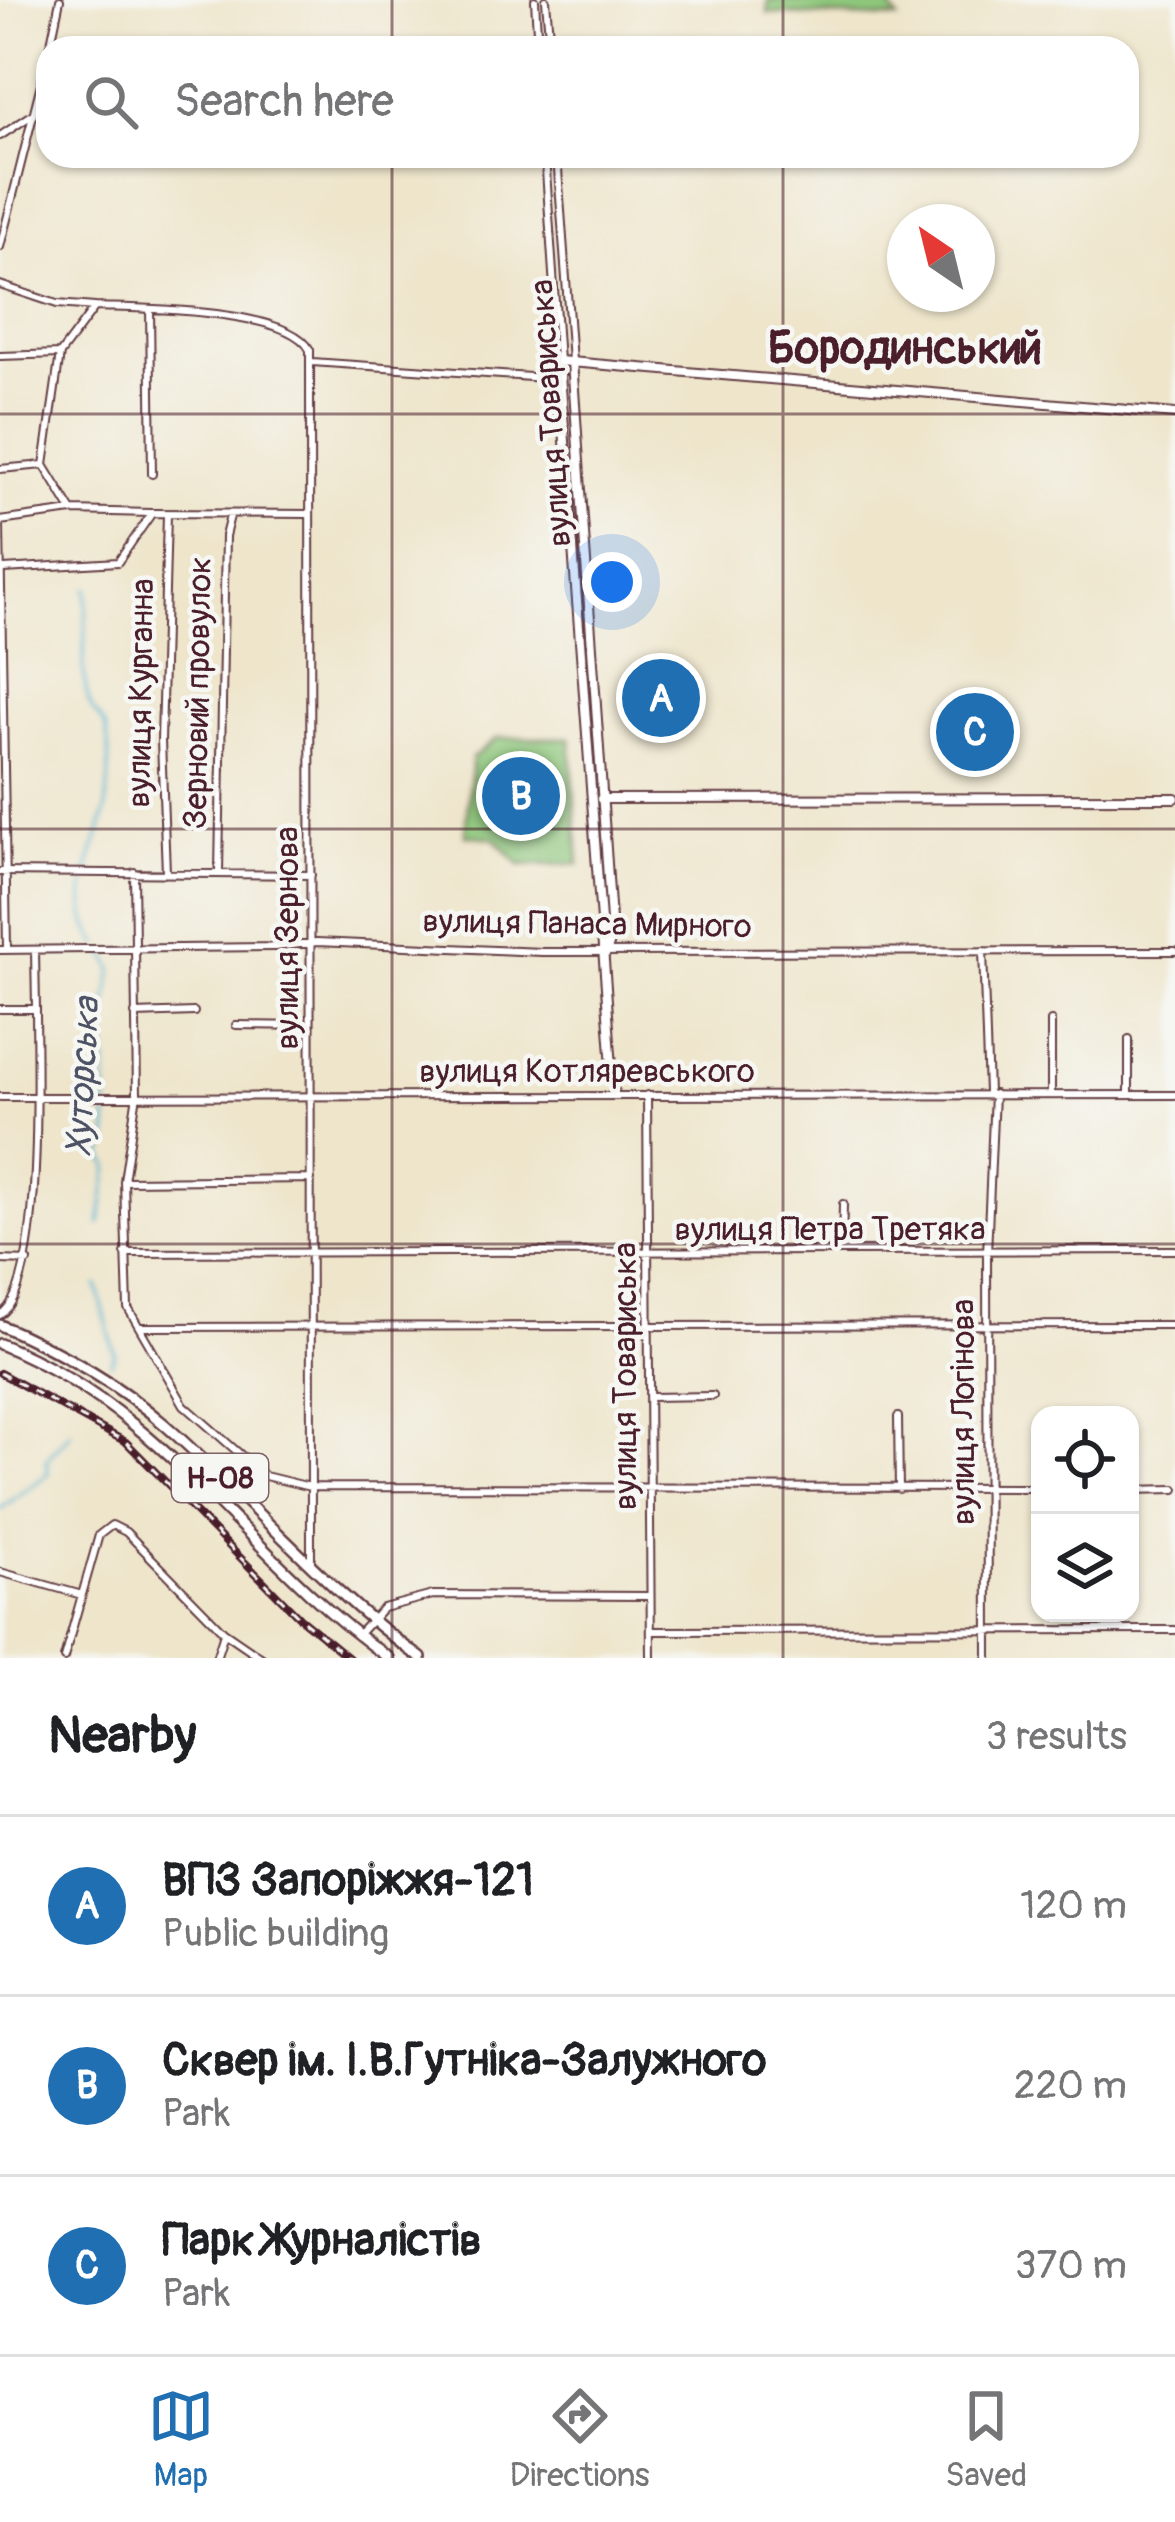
<!DOCTYPE html>
<meta charset="utf-8">
<style>
body{margin:0;font-family:Pangolin,sans-serif;background:#f6f6f6;color:#202124}
.controls{position:absolute;right:36px;bottom:36px;display:grid;overflow:hidden;border-radius:24px;box-shadow:0 3px 9px #0004}
.controls button{width:108px;height:108px;display:grid;place-items:center;padding:0;border:0;border-bottom:3px solid #e0e0e0;background:#fff;color:#202124;font:60px sans-serif}
.compass{position:absolute;left:887px;top:204px;width:108px;height:108px;border-radius:50%;background:#fff;box-shadow:0 3px 9px #0004;rotate:325deg}
.you{position:absolute;left:612px;top:582px;width:42px;height:42px;margin:-30px;border:9px solid #fff;border-radius:50%;background:#1a73e8;box-shadow:0 0 0 18px #1a73e833}
.badge{display:grid;place-items:center;width:78px;height:78px;border-radius:50%;background:#1f6fb2;color:#fff;font-size:39px;font-weight:700}
.pin{position:absolute;translate:-50% -50%;border:6px solid #fff;box-shadow:0 3px 12px #0006}
.list{margin:0;padding:0;list-style:none}
h2{display:flex;justify-content:space-between;align-items:center;height:156px;margin:0;padding:0 48px;font-size:51px}
h2 small{font-size:39px;font-weight:400;color:#757577}
.list li{display:grid;grid-template-columns:78px 1fr auto;gap:36px;align-items:center;box-sizing:border-box;height:180px;padding:0 48px;border-top:3px solid #e0e0e0}
.list b{display:block;font-size:45px;white-space:nowrap}
.list p{margin:0;font-size:39px;white-space:nowrap;color:#757577}
.list em{font-size:39px;font-style:normal;color:#757577}
.icon{flex:none;width:66px;height:66px;fill:none;stroke:currentColor;stroke-width:2;stroke-linecap:round;stroke-linejoin:round}
.map{position:relative;flex:none;width:1175px;height:1658px;overflow:hidden}
.search{position:absolute;background:#fff;box-shadow:0 3px 9px #0004;left:36px;right:36px;top:36px;height:132px;display:flex;align-items:center;gap:30px;box-sizing:border-box;padding:0 42px;border-radius:36px;color:#757577;font-size:45px}
.sheet{height:696px;background:#fff}
nav{display:flex;justify-content:space-around;align-items:center;box-sizing:border-box;height:168px;border-top:3px solid #e0e0e0;background:#fff;font-size:33px;color:#757577}
nav a{display:grid;justify-items:center;gap:6px}
nav .on{color:#1f6fb2}
.map>svg:first-child{display:block}
</style>
<div class="map">
<svg width="1175" height="1658" viewBox="0 0 1175 1658">
<rect width="100%" height="100%" fill="#f6f6f2"/>
<filter id="ink" filterUnits="userSpaceOnUse"><feTurbulence type="fractalNoise" baseFrequency=".00833" numOctaves="2"/><feDisplacementMap in="SourceGraphic" scale="24" xChannelSelector="R" yChannelSelector="G"/><feConvolveMatrix kernelMatrix="1 2 1 2 8 2 1 2 1" color-interpolation-filters="sRGB"/></filter>
<filter id="wash" filterUnits="userSpaceOnUse"><feTurbulence type="fractalNoise" baseFrequency=".004" numOctaves="4" result="noise"/><feDisplacementMap in="SourceGraphic" scale="48" xChannelSelector="R" yChannelSelector="G"/><feGaussianBlur stdDeviation="2.7" result="paint"/><feColorMatrix in="noise" values="0 0 0 0 0 0 0 0 0 0 0 0 0 0 0 0 0 1.4 0 .05"/><feComposite in="paint" operator="in"/></filter>
<g filter="url(#wash)">
<rect width="100%" height="100%" fill="#eee5cb"/>
<!-- green -->
<path fill="#8ec77b" stroke="#6c7353" stroke-width="3" d="M 768,0 L 885,0 L 898,19 L 768,13 Z
M 497,738 L 570,738 L 579,864 L 520,865 L 494,838 L 465,835 L 472,758 Z"/>
<g fill="none" stroke-linecap="round" stroke-linejoin="round">
<!-- stream -->
<path stroke="#52b2d0" stroke-width="3" d="M 87,588 C 88,623 77,674 91,707 C 95,716 104,720 106,730 C 111,754 109,789 105,813 C 96,856 65,901 99,945
M 100,1224 L 109,1166 L 103,1157 L 108,1141 L 105,1012 L 113,969 L 105,952
M 97,1285 L 115,1354 L 111,1363
M 0,1509 L 48,1474 L 47,1459 L 71,1432"/>
</g>
</g>
<g filter="url(#ink)">
<g fill="none" stroke-linecap="round" stroke-linejoin="round">
<defs>
<path id="street" d="M 535,0 L 538,48
M 546,0 L 550,48
M 50,48 L 60,0
M 0,136 L 32,115
M 545,156 L 559,361
M 557,156 L 572,361
M 0,247 L 48,56
M 0,285 L 57,304 L 95,307
M 150,309 L 152,474
M 60,354 L 95,307 C 142,309 288,308 310,350 L 311,1566
M 0,356 L 60,354 L 44,465
M 312,362 L 559,379
M 44,465 L 72,511
M 0,469 L 44,465
M 0,521 L 72,511 L 151,513
M 0,526 L 7,948
M 4,569 L 118,562 L 152,513 L 309,514
M 0,872 L 311,875
M 134,872 L 137,1094 L 124,1181 L 128,1308 L 184,1405 L 265,1476 L 310,1487 L 1040,1488
M 166,872 L 161,741 L 167,514
M 219,872 L 225,536 L 230,516
M 0,950 L 275,947 L 317,942 L 542,952 L 1175,951
M 983,951 L 988,1093
M 0,1009 L 36,1009 L 35,950
M 135,1014 L 194,1012
M 236,1025 L 310,1026
M 1129,1039 L 1129,1095
M 1051,1094 L 1051,1021
M 647,1095 L 651,1658
M 0,1097 L 1175,1095
M 124,1181 L 311,1179
M 842,1251 L 843,1204
M 125,1253 L 1175,1250
M 0,1260 L 28,1261
M 0,1315 C 45,1288 36,1065 36,1009
M 141,1327 L 1175,1325
M 650,1397 L 713,1396
M 898,1417 L 899,1489
M 1130,1490 L 1175,1489
M 0,1572 L 82,1595
M 652,1631 L 1175,1630
M 357,1636 L 383,1608 L 433,1595 L 650,1596
M 64,1658 L 99,1535 L 112,1525 L 126,1532 L 224,1632 L 262,1658
M 216,1658 L 224,1633
M 988,1658 L 987,1253 L 994,1094"/>
<path id="secondary" d="M 572,361 L 612,935 L 606,953
M 601,799 L 1175,798
M 614,1094 L 559,361 L 1175,414"/>
<path id="primary" d="M 0,1325 C 57,1350 117,1383 164,1424 C 253,1502 323,1588 421,1658
M 0,1344 C 171,1414 246,1558 389,1658"/>
</defs>
<!-- street casing -->
<use href="#street" stroke="#633d43" stroke-width="10"/>
<!-- secondary casing -->
<use href="#secondary" stroke="#633d43" stroke-width="12"/>
<!-- primary casing -->
<use href="#primary" stroke="#633d43" stroke-width="14"/>
<!-- street -->
<use href="#street" stroke="#fff" stroke-width="6"/>
<!-- secondary -->
<use href="#secondary" stroke="#fff" stroke-width="8"/>
<!-- primary -->
<use href="#primary" stroke="#fff" stroke-width="9"/>
<defs>
<path id="rail" d="M 0,1373 L 126,1442 L 300,1618 L 349,1658"/>
</defs>
<!-- rail casing -->
<use href="#rail" stroke="#4a1f2b" stroke-width="8"/>
<!-- rail -->
<use href="#rail" stroke="#f6f6f2" stroke-width="3" stroke-dasharray="9" stroke-linecap="butt"/>
</g>
</g>
<!-- grid -->
<path fill="none" stroke="#4a1f2b" stroke-width="3" stroke-opacity="0.55" d="M 392,0 L 392,48M 783,0 L 783,48M 392,156 L 392,1658M 783,156 L 783,1658M 0,414 L 1175,414M 0,829 L 1175,829M 0,1244 L 1175,1244"/>
<g text-anchor="middle" dominant-baseline="central" stroke-width="9" stroke-linejoin="round" paint-order="stroke">
<!-- shield labels -->
<rect fill="#f6f6f2" stroke="#7e6067" stroke-width="3" x="172" y="1454" width="96" height="48" rx="9"/>
<g font-size="30" font-weight="bold" fill="#4a1f2b">
<text x="220" y="1478">Н-08</text>
</g>
<!-- street labels -->
<g font-size="33" fill="#4a1f2b" stroke="#f6f6f2">
<text transform="translate(551 413) rotate(-94)">вулиця Товариська</text>
<text transform="translate(141 693) rotate(-89)">вулиця Курганна</text>
<text transform="translate(198 693) rotate(-89)">Зерновий провулок</text>
<text transform="translate(587 924) rotate(1)">вулиця Панаса Мирного</text>
<text transform="translate(287 938) rotate(-90)">вулиця Зернова</text>
<text x="587" y="1071">вулиця Котляревського</text>
<text x="830" y="1229">вулиця Петра Третяка</text>
<text transform="translate(625 1376) rotate(-90)">вулиця Товариська</text>
<text transform="translate(963 1412) rotate(-90)">вулиця Логінова</text>
</g>
<!-- water labels -->
<g font-size="36" font-style="italic" fill="#4d5265" stroke="#f6f6f2">
<text transform="translate(83 1077) rotate(-87)">Хуторська</text>
</g>
<!-- district labels -->
<g font-size="45" font-weight="bold" fill="#4a1f2b" stroke="#f6f6f2">
<text x="905" y="349">Бородинський</text>
</g>
</g>
</svg>
<div class="controls">
<button><svg class="icon" aria-label="locate" viewBox="0 0 24 24"><circle cx="12" cy="12" r="6"/><path d="M12 2v4M12 18v4M2 12h4M18 12h4"/></svg></button>
<button><svg class="icon" aria-label="layers" viewBox="0 0 24 24"><path d="M12 4l9 5-9 5-9-5zM3 14l9 5 9-5"/></svg></button>
</div>
<svg class="compass" viewBox="-18 -18 36 36"><path d="M0-13l5 13h-10z" fill="#e53935"/><path d="M0 13l5-13h-10z" fill="#757577"/></svg>
<div class="you"></div>
<div class="pin badge" style="left:661px;top:698px">A</div>
<div class="pin badge" style="left:521px;top:796px">B</div>
<div class="pin badge" style="left:975px;top:732px">C</div>
<div class="search"><svg class="icon" aria-label="search" viewBox="0 0 24 24"><circle cx="10" cy="10" r="6"/><path d="M15 15l6 6"/></svg>Search here</div>
</div>
<section class="sheet">
<h2>Nearby<small>3 results</small></h2>
<ul class="list">
<li><span class="badge">A</span><div><b>ВПЗ Запоріжжя-121</b><p>Public building</p></div><em>120 m</em></li>
<li><span class="badge">B</span><div><b>Сквер ім. І.В.Гутніка-Залужного</b><p>Park</p></div><em>220 m</em></li>
<li><span class="badge">C</span><div><b>Парк Журналістів</b><p>Park</p></div><em>370 m</em></li>
</ul>
</section>
<nav>
<a class="on"><svg class="icon" aria-label="map" viewBox="0 0 24 24"><path d="M3 6l6-2 6 2 6-2v14l-6 2-6-2-6 2zM9 4v14M15 6v14"/></svg>Map</a>
<a><svg class="icon" aria-label="directions" viewBox="0 0 24 24"><path d="M12 3l9 9-9 9-9-9zM9 14v-3h6M13 9l2 2-2 2"/></svg>Directions</a>
<a><svg class="icon" aria-label="saved" viewBox="0 0 24 24"><path d="M7 4h10v16l-5-4-5 4z"/></svg>Saved</a>
</nav>
